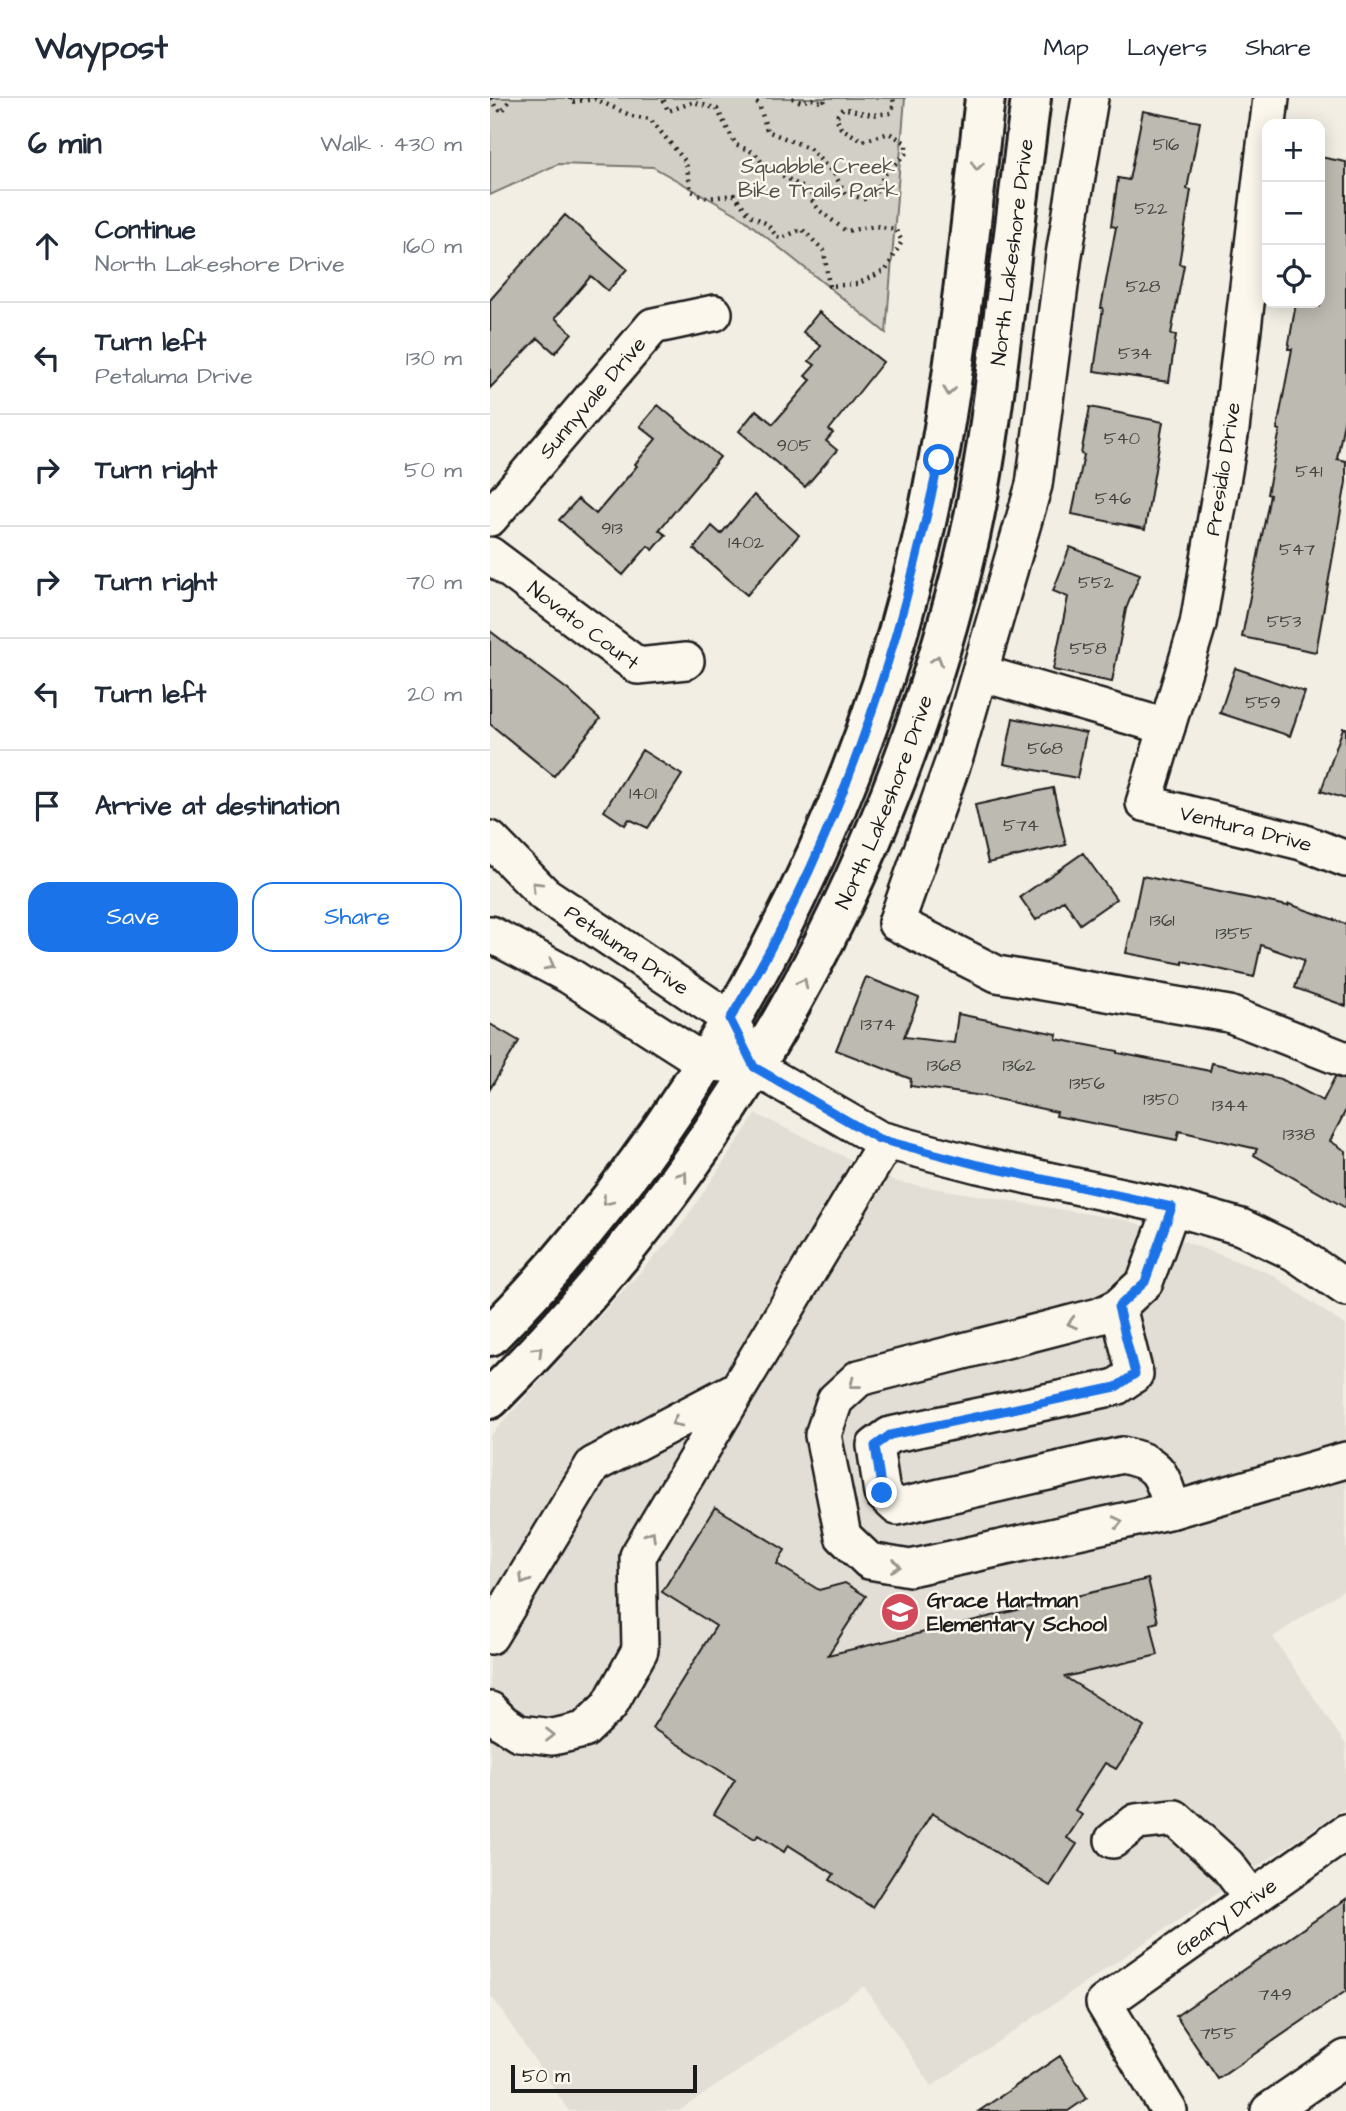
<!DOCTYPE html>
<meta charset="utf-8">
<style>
body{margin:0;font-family:"Architects Daughter",sans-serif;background:#f2f2f3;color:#1f2937}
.controls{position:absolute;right:21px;top:21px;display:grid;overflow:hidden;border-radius:14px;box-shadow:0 4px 18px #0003}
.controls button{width:63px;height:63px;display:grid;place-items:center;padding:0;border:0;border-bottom:2px solid #e0e1e3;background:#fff;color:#1f2937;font:35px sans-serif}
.scale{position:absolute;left:21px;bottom:18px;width:186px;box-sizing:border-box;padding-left:7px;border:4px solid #1c1c1c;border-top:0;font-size:19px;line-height:24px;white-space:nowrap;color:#1c1c1c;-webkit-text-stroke:5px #fbf7ec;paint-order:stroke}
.stop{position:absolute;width:21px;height:21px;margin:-16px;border:5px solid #1a73e8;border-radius:50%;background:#fff}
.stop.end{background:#1a73e8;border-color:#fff;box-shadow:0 2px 7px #0008}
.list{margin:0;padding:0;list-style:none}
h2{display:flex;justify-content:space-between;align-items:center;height:91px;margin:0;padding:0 28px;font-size:30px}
h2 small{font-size:23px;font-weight:400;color:#747a83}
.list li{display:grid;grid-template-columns:46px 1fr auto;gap:21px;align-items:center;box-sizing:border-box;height:112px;padding:0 28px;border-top:2px solid #e0e1e3}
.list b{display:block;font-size:26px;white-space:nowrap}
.list p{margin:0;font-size:23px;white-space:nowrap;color:#747a83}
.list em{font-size:23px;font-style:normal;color:#747a83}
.actions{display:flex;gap:14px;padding:21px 28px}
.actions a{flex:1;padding:16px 0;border:2px solid #1a73e8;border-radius:21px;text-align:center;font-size:24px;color:#1a73e8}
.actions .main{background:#1a73e8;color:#fff}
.icon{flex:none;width:38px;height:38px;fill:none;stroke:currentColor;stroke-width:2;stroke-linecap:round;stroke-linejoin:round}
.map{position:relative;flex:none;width:856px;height:2013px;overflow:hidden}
header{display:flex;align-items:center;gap:42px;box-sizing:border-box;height:98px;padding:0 35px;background:#fff;border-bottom:2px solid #e0e1e3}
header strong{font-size:33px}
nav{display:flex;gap:38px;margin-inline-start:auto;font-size:24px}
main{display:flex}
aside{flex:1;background:#fff}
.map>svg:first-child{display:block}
</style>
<header>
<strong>Waypost</strong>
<nav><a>Map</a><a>Layers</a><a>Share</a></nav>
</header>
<main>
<aside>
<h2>6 min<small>Walk · 430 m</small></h2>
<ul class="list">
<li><svg class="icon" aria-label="ahead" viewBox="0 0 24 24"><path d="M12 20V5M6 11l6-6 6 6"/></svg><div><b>Continue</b><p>North Lakeshore Drive</p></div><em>160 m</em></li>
<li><svg class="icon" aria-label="left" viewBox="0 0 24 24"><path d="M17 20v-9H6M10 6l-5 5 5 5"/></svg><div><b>Turn left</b><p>Petaluma Drive</p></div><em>130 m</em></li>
<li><svg class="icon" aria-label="right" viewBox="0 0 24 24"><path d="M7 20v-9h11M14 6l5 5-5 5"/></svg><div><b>Turn right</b></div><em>50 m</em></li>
<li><svg class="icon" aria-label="right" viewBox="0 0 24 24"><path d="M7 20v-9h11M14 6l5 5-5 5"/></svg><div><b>Turn right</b></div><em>70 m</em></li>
<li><svg class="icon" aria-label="left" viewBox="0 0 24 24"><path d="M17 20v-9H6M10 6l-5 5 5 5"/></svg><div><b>Turn left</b></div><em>20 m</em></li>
<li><svg class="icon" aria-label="arrive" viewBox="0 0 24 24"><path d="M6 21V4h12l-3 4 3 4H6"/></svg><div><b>Arrive at destination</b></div></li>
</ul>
<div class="actions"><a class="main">Save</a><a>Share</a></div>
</aside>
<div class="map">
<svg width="856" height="2013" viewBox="0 0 856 2013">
<rect width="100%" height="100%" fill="#f2eee4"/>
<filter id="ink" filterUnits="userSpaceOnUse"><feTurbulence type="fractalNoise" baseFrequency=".0143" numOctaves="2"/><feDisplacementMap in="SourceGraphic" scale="14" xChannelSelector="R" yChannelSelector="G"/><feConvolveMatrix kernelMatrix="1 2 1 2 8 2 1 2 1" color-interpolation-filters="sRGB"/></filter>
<g filter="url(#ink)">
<!-- built -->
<path fill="#e2ded5" d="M 266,1016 L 407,1084 L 640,1123 L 781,1176 L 856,1228 L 856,1490 L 783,1539 L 856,1647 L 856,1709 L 442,1988 L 374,1888 L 189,2013 L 79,2013 L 0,1896 L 0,1338 L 186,1135 Z"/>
<!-- green -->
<path fill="#d2cfc6" stroke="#777671" stroke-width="2" d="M 0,0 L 415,0 L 396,235 L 250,118 L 163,69 L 68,66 L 0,97 Z"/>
<!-- building -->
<path fill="#bdbab1" stroke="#1c1c1c" stroke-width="2" d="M 653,13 L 710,24 L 697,91 L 701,92 L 689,166 L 694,167 L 681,236 L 686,237 L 679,284 L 604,273 L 613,210 L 611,210 L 626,129 L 621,128 L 628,80 L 639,82 Z
M 830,59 L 856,64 L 856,313 L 847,361 L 856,363 L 856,384 L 826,554 L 752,539 L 780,397 L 777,396 L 790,332 L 787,331 L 802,251 L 798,251 L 806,205 L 830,208 Z
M 75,117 L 137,171 L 118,193 L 101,178 L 65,220 L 82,235 L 65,255 L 48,240 L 0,290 L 0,202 Z
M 329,214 L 393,264 L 339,332 L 343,335 L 336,343 L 347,352 L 315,389 L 249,333 L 266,312 L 283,326 L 321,282 L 315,278 L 325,267 L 319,263 L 331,248 L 313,234 Z
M 168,307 L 230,359 L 169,432 L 176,437 L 163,452 L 158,448 L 133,477 L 69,422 L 88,401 L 106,416 L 147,368 L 145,366 L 166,341 L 150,328 Z
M 600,309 L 673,324 L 655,431 L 582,416 L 594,357 L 591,356 Z
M 264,397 L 309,437 L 257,497 L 204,451 L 222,428 L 231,436 Z
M 580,449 L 650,476 L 636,511 L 622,584 L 563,572 L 578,499 L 563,493 Z
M 0,533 L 78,592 L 110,621 L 64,678 L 0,626 Z
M 745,570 L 815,594 L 800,638 L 730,615 Z
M 523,620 L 596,635 L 587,680 L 514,666 Z
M 853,630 L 856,630 L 856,701 L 831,693 Z
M 152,652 L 192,677 L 158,730 L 139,721 L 135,727 L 114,713 Z
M 563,690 L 576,747 L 498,765 L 485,707 Z
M 593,755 L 626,801 L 590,826 L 574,802 L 546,822 L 530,799 Z
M 652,778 L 798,808 L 799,806 L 856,826 L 856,908 L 805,890 L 814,862 L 771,847 L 764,879 L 693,863 L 693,866 L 636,855 Z
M 376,879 L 429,900 L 414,939 L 464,945 L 468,916 L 567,936 L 566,941 L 628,953 L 628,955 L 720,973 L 722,965 L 791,981 L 833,1003 L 845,979 L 856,982 L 856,1012 L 840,1043 L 856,1053 L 856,1110 L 764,1057 L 767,1051 L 689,1033 L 687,1042 L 566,1018 L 567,1014 L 493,998 L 420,988 L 421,981 L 346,952 Z
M 0,926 L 29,943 L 0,991 Z
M 225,1409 L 295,1452 L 287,1466 L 329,1492 L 355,1485 L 376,1498 L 338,1557 L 658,1481 L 668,1524 L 661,1526 L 668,1557 L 575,1579 L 654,1629 L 626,1671 L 615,1665 L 585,1712 L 592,1717 L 577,1740 L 587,1746 L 560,1788 L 442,1715 L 382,1809 L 340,1782 L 344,1776 L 298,1747 L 294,1754 L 268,1737 L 265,1741 L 224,1716 L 245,1682 L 162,1630 L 226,1528 L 172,1494 Z
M 856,1801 L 856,1893 L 728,1981 L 686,1918 Z
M 570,1958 L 597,2000 L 578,2013 L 489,2013 Z"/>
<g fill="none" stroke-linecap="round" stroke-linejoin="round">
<defs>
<g id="minor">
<path d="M 600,0 L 574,157 L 544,387 L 466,656 L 406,825 L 507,876 L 739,916 L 856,962"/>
<path d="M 778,26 L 781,0"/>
<path id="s1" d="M 777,30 L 741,331 L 708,526 L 654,705 L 812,744 L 856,761"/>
<path id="s2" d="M 0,420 L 163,228 L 224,215"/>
<path id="s3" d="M 0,457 L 148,568 L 196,563"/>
<path d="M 490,575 L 677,629"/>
<path id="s4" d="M 0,741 L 54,796 L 240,921 L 253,947"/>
<path d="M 0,836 L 78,877 L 214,964 L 264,969 L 389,1041 L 488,1067 L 682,1109 L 751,1129 L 805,1155 L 856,1190"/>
<path d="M 682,1109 L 655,1184 L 628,1209 L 609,1218 L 369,1280 L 345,1302 L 333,1337 L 353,1438 L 379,1463 L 420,1470 L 683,1412 L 856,1362"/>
<path d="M 628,1209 L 645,1276 L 626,1289 L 400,1337 L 385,1348 L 392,1395 L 407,1409 L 632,1357 C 671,1365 671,1376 683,1412"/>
<path d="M 0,1538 L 103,1367 L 246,1292"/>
<path d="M 0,1612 L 13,1625 L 29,1635 L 63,1639 L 94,1632 L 119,1608 L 150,1552 L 148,1458 L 396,1044"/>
<path d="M 623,1742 L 646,1724 L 685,1720 L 737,1767 L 762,1800"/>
<path id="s5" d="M 679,2013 L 614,1905 L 856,1734"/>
<path d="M 779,2013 L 856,1960"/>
</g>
<g id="major">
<path d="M 0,1238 C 201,1036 350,762 421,487 C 463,328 476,163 495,0"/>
<path id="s6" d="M 0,1301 C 240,1064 405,768 480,438 C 496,365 505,290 514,216 C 523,144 532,72 541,0"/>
</g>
</defs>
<!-- minor casing -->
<use href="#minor" stroke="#1c1c1c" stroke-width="40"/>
<!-- major casing -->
<use href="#major" stroke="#1c1c1c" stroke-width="44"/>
<!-- path -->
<path stroke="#1c1c1c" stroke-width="4.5" stroke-dasharray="2 5" stroke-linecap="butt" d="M 1,0 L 5,8 L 12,14 L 21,0
M 80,0 L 80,4 L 105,1 L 142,18 L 160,21 L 196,64 L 201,93 L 218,100 L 244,97 L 260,117 L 277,126 L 287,139 L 292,140 L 312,131 L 334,153 L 339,188 L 367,186 L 396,172 L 412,143 L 405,131 L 385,128 L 356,133 L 329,112 L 321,101 L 322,95 L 273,66 L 265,55 L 246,47 L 227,11 L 204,4 L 178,13 L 173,0
M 261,0 L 269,6 L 277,33 L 319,50 L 345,77 L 355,95 L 374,101 L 385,96 L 394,77 L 416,55 L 416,45 L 399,35 L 373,43 L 351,30 L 346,19 L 353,10 L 382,17 L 400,15 L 404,7 L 403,0
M 302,0 L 311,4 L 322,1 L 334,5 L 335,0"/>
<!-- minor -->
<use href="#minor" stroke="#fbf7ec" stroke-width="35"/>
<!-- major -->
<use href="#major" stroke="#fbf7ec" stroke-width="38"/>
</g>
<!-- one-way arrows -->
<defs><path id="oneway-chevron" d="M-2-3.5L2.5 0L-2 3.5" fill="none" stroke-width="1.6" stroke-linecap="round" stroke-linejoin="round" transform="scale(1.75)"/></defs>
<g stroke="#97948e">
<use href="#oneway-chevron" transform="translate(487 68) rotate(97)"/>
<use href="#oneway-chevron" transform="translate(459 293) rotate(98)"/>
<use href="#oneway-chevron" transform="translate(447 562) rotate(-73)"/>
<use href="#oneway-chevron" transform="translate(46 788) rotate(-135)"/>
<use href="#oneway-chevron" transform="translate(60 867) rotate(28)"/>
<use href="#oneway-chevron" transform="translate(313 885) rotate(-63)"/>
<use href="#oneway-chevron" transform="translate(193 1078) rotate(-53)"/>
<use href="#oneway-chevron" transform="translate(117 1103) rotate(128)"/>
<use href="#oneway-chevron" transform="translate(582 1225) rotate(166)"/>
<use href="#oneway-chevron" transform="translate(48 1253) rotate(-45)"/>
<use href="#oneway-chevron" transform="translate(364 1286) rotate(142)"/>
<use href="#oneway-chevron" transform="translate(186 1324) rotate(153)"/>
<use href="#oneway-chevron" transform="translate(628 1424) rotate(-13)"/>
<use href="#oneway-chevron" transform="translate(161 1437) rotate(-59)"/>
<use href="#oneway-chevron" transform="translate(406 1468) rotate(10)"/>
<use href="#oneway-chevron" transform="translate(34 1482) rotate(121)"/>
<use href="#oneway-chevron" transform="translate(60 1637)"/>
</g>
</g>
<g fill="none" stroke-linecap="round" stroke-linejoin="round" filter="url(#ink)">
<!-- route -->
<path stroke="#1a73e8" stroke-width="9" d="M 392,1395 L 385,1348 L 400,1337 L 626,1289 L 645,1276 L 628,1209 L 655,1184 L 682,1109 L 488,1067 L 389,1041 L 264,969 L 240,921 C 347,748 407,561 449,362"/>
</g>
<!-- icons -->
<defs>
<symbol id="school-disc" viewBox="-11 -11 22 22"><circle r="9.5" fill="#d1495b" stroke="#fbf7ec"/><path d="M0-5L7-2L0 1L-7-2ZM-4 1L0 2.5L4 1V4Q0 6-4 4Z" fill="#fff"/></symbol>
</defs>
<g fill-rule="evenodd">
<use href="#school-disc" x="388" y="1492" width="44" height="44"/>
</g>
<g text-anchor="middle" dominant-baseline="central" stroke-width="5" stroke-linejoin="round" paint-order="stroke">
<!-- number labels -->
<g font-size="18" fill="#444441">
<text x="676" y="46">516</text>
<text x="661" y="110">522</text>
<text x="653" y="188">528</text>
<text x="645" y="255">534</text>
<text x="632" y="340">540</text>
<text x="304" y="347">905</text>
<text x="819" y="373">541</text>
<text x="623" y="400">546</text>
<text x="122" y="430">913</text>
<text x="256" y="444">1402</text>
<text x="807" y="451">547</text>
<text x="606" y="484">552</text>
<text x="794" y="523">553</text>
<text x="598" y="550">558</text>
<text x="773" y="604">559</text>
<text x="555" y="650">568</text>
<text x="153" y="695">1401</text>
<text x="531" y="727">574</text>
<text x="672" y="822">1361</text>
<text x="744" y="835">1355</text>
<text x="388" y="926">1374</text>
<text x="454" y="967">1368</text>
<text x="529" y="967">1362</text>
<text x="597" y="985">1356</text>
<text x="671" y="1001">1350</text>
<text x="740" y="1007">1344</text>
<text x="809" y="1036">1338</text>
<text x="785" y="1896">749</text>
<text x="728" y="1935">755</text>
</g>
<!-- park labels -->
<g font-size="21" fill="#53524f" stroke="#fbf7ec">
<text x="328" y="68">Squabble Creek<tspan x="328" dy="24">Bike Trails Park</tspan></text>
</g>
<!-- street labels -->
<g font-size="21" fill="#1c1c1c" stroke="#fbf7ec">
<text stroke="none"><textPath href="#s6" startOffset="1288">North Lakeshore Drive</textPath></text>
<text stroke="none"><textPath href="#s2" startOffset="158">Sunnyvale Drive</textPath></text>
<text transform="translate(733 371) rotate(-81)">Presidio Drive</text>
<text stroke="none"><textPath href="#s3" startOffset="117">Novato Court</textPath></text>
<text stroke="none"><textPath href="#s6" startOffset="721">North Lakeshore Drive</textPath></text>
<text stroke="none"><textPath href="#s1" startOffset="793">Ventura Drive</textPath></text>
<text stroke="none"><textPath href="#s4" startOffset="177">Petaluma Drive</textPath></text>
<text stroke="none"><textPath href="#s5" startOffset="275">Geary Drive</textPath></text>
</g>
<!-- poi labels -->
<g font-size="21" font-weight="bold" fill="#1c1c1c" stroke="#fbf7ec" text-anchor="start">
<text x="437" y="1502">Grace Hartman<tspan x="437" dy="24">Elementary School</tspan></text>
</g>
</g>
</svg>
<div class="controls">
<button>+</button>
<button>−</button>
<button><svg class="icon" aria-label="locate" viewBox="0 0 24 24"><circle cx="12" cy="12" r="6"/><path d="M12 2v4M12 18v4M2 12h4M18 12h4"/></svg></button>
</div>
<div class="scale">50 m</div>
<div class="stop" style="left:449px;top:362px"></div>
<div class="stop end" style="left:392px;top:1395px"></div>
</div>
</main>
